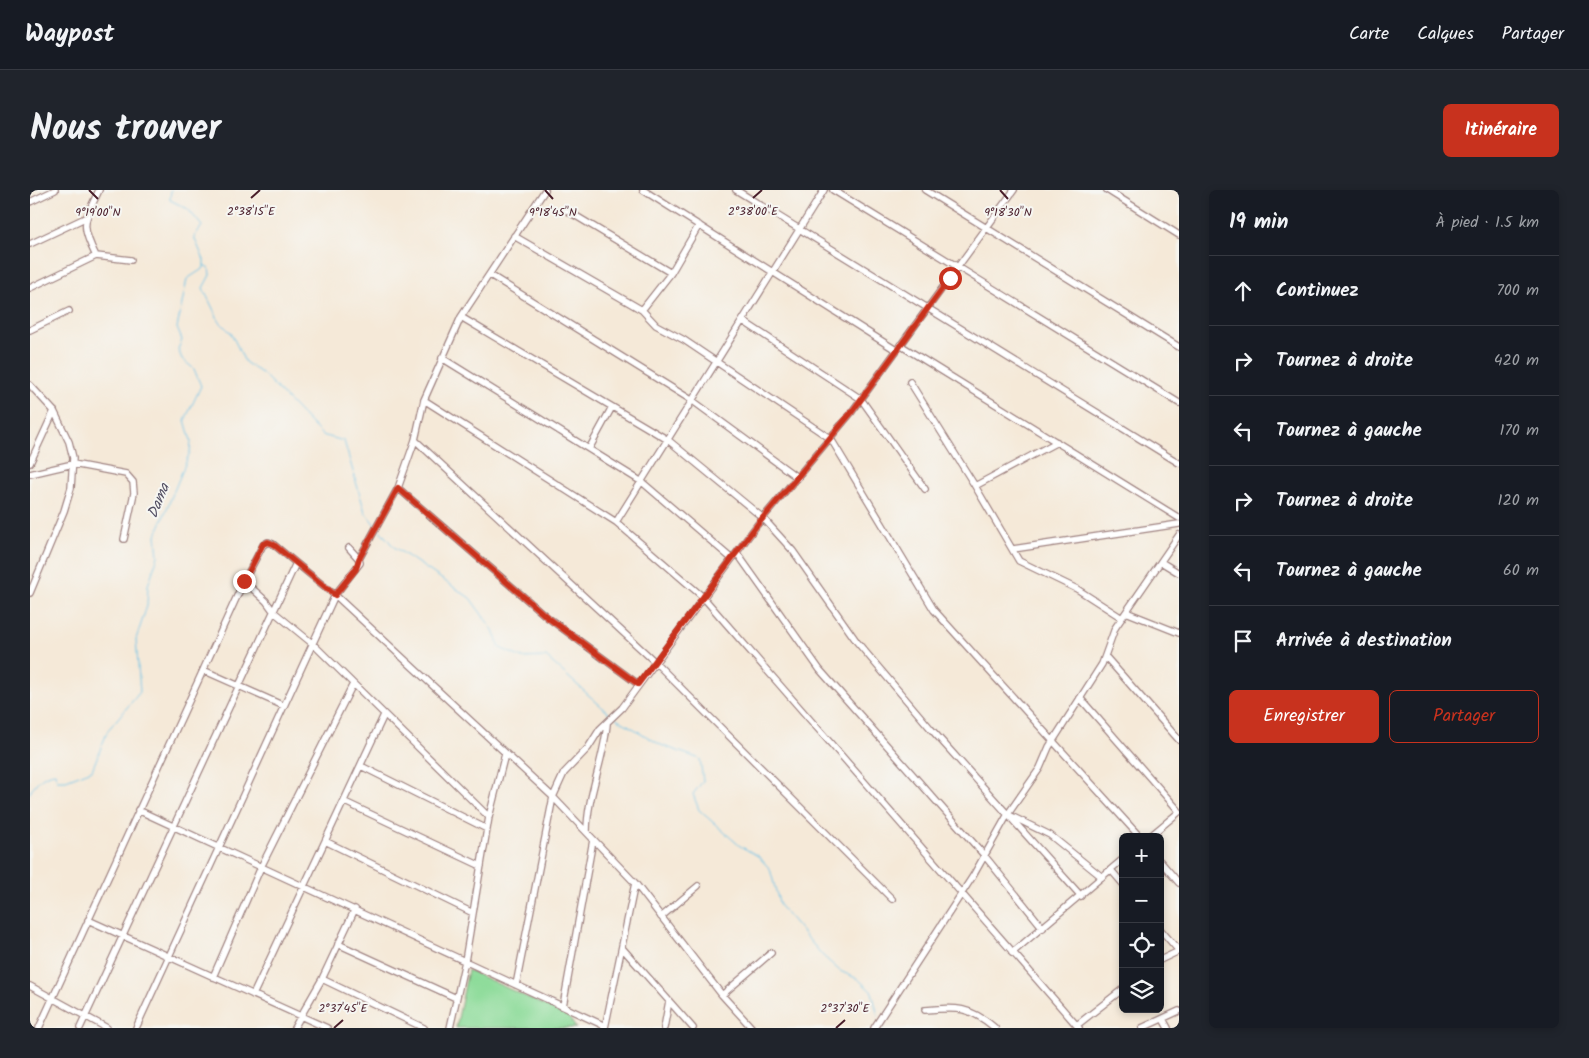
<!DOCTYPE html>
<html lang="fr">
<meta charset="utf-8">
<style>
body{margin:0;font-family:Kalam,sans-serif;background:#20242c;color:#f1f3f6}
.controls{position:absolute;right:15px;bottom:15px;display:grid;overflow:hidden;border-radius:8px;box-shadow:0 2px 8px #0003}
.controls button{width:45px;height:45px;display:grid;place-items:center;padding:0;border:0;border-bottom:1px solid #363941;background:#171b24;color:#f1f3f6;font:25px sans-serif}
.stop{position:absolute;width:15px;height:15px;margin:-11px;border:4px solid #c8321e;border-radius:50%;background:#fff}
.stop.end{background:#c8321e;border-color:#fff;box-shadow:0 1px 5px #0008}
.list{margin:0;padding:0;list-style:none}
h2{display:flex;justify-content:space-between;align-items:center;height:65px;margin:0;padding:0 20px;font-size:21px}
h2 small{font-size:16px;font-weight:400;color:#9ea1a6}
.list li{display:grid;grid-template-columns:32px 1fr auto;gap:15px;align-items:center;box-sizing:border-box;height:70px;padding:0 20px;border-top:1px solid #363941}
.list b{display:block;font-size:19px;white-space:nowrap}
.list em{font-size:16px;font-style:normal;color:#9ea1a6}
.actions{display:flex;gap:10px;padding:15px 20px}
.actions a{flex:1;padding:11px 0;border:1px solid #c8321e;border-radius:8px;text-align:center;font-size:18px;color:#c8321e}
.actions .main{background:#c8321e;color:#fff}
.icon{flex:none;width:28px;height:28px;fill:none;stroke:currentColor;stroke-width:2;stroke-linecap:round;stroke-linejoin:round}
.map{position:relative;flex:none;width:1149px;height:838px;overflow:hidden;border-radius:8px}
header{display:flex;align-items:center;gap:30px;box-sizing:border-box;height:70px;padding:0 25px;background:#171b24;border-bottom:1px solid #363941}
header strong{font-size:24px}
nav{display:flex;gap:28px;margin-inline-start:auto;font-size:18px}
.intro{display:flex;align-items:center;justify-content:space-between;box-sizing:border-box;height:120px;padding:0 30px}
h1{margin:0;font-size:35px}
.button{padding:12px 22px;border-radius:8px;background:#c8321e;color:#fff;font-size:18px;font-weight:700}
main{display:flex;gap:30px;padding:0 30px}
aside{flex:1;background:#171b24;border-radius:8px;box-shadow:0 2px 8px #0003}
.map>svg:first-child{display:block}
</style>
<header>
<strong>Waypost</strong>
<nav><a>Carte</a><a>Calques</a><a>Partager</a></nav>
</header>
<div class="intro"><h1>Nous trouver</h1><a class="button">Itinéraire</a></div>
<main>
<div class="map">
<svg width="1149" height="838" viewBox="0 0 1149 838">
<rect width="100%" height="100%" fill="#f6f6f2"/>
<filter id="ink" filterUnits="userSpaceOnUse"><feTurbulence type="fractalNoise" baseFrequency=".02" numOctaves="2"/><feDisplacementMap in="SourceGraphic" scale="10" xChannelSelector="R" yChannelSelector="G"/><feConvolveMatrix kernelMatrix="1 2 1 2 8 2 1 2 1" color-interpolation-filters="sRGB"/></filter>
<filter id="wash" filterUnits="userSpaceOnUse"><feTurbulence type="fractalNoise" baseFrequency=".0096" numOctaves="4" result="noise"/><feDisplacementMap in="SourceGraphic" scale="20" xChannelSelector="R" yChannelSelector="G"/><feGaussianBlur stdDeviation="1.12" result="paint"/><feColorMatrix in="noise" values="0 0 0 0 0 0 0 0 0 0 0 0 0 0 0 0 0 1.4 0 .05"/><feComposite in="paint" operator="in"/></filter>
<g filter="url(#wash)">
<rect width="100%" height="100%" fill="#f5e9d8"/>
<!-- green -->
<path fill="#8ddb9a" stroke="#6c7d62" d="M 438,780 L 538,826 L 546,838 L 426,838 Z"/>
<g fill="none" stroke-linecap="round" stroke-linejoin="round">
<!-- stream -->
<path stroke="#6bc2e8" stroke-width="1" d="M 174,75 L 179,78 L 180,85 L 173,98 L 189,131 L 201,143 L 215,172 L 233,184 L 292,245 L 314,251 L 335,322 L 345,335
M 348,338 L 364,357 L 440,408 L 463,440 L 470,458 L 492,468 L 516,467 L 581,525
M 586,528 L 631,555 L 670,569 L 673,591 L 663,604 L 669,620 L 710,656 L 728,666 L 740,679 L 750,716 L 793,766 L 810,781 L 828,789 L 842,802 L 848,826
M 0,603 C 5,593 13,584 25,583 L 27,590 L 36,590 L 62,580 L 78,540 L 110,502 L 106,449 L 117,416 L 118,395 L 128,366 L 126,345 L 160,262 L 161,251 L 155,230 L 171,196 L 164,179 L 152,169 L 148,159 L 152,150 L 147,138 L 157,89 L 174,78 L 174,70 L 164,47 L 172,36 L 158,19 L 140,10 L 141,0
M 850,832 L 853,838"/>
</g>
</g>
<g filter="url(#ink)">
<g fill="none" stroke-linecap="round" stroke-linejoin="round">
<defs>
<path id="minor" d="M 613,0 L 866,160
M 706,0 L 1149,273
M 803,0 L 1149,213
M 895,0 L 1149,157
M 1077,0 L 1149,45
M 0,12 L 25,0
M 536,20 L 641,83
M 484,46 L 612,120 L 626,135 L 654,150 L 801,249 L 904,420 L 1110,647
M 0,54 L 55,28
M 66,66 C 49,33 55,31 69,0
M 460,85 L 663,211 L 768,288
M 0,98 L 66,66 L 101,70
M 612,120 L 641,83 L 669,35
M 431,127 L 638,250 L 733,328 L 763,361 L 827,452 L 901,539 L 1051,706
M 713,131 L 831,209 L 895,299
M 0,140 L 39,121
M 870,155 L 1149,328
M 412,168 L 612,292 L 702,369
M 880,192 L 945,296 L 989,371 L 1047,399 L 1092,428
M 0,195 L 24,221 L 39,252 L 43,268 L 41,298 L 34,321 L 0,403
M 394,210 L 586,332 L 673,407 L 1049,838
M 385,250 L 624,471 L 862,709
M 559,259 L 582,217
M 0,273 L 24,221
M 0,284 L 43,274 L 96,284 L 103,292 L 104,303 L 94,349
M 945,296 L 1027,252
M 368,298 L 517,427 L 608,494
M 586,332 L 794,0
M 983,359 L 1149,334
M 707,363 L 790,480 L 954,665 L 1013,738
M 329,369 L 368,298 L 385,250 L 394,210 L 431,127 L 515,0
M 1131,372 L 1149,383
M 214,391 L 236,411 L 244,422 L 283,454 L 459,627
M 1096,422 L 1149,443
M 1075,466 L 1149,550
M 173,480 L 254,516
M 1050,508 L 1149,621
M 331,576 L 457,639
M 315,612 L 451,676
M 108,620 L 575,836
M 981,626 L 1020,645 L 1072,687
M 557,642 C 557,605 574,571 577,534
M 1119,647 L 1149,622
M 297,652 L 443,723
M 1130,671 L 1149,693
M 1081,680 L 1093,694
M 631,727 L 668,696
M 58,730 L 297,838
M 1130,739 L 1149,761
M 308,754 L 426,808
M 593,759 L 663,838
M 982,763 L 1093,669
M 1130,770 L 1149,761
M 183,787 L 231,677 L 323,494
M 292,789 L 394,838
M 486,795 L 523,607 L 534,583 L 558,558 L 570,539 L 592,518 L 727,335 L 821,223 L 984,0
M 0,796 L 77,838
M 223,805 L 354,525
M 692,805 L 741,763
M 533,816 L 563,650
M 895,820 C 927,817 939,816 965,838
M 1133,829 L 1138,838
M 1047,835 L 1093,799
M 9,838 L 214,391 L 233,355 L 238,352 L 243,354 L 305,405 L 523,607 L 605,693 L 692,805 L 722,838
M 50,838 L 266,373
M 106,838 L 305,405 L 330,373 L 329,369 L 319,358
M 264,838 L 292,789 L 325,719
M 420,838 L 435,771 L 459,627 L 475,564
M 575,838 L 605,693
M 634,838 L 639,811
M 844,838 L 943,686 L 978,624 L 1010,578 L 1019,557 L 1072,474 L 1085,438 L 1149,345
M 1112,838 L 1149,821"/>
</defs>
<!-- minor casing -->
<use href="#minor" stroke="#a08482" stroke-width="8"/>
<!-- minor -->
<use href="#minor" stroke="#fff" stroke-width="5.5"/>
</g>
</g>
<g fill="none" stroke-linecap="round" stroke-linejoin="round" filter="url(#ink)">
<!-- route -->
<path stroke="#c8321e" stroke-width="6" d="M 214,391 L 233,354 L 238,352 L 243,354 L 305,405 L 326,379 L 329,369 L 368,298 L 517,427 L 608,494 L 727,335 L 821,223 L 920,88"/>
</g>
<!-- ticks -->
<path fill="none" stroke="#4a1f2b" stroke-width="2" d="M 59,0 L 68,9M 515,0 L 523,9M 970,0 L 978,9M 221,8 L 230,0M 723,8 L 732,0M 304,838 L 313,830M 806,838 L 815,830"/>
<g text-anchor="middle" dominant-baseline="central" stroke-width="4" stroke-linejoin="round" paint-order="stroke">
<!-- water labels -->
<g font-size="15" font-style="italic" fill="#545064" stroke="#f6f6f2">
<text transform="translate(129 311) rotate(-68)">Dama</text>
</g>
</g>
<g font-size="12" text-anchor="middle" fill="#4a1f2b" stroke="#f6f6f2" stroke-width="4" stroke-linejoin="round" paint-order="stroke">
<text x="221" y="25">2°38'15"E</text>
<text x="723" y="25">2°38'00"E</text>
<text x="68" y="26">9°19'00"N</text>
<text x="523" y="26">9°18'45"N</text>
<text x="978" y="26">9°18'30"N</text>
<text x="313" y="822">2°37'45"E</text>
<text x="815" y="822">2°37'30"E</text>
</g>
</svg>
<div class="controls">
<button>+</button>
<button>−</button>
<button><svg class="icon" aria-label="locate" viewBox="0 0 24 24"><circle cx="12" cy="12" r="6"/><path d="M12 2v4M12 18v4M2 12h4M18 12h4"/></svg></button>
<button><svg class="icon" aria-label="layers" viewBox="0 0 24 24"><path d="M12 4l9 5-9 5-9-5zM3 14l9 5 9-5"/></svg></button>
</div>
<div class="stop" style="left:920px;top:88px"></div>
<div class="stop end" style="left:214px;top:391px"></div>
</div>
<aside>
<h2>19 min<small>À pied · 1.5 km</small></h2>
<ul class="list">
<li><svg class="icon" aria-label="ahead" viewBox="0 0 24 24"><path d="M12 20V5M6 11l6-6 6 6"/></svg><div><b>Continuez</b></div><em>700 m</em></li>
<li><svg class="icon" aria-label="right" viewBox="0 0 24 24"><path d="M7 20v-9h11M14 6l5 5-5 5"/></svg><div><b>Tournez à droite</b></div><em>420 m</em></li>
<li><svg class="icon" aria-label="left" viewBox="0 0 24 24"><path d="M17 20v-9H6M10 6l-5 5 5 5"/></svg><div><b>Tournez à gauche</b></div><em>170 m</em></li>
<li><svg class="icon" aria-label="right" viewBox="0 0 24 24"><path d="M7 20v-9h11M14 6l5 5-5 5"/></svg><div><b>Tournez à droite</b></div><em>120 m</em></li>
<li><svg class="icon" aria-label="left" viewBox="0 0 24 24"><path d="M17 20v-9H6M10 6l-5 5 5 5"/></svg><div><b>Tournez à gauche</b></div><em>60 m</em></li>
<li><svg class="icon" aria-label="arrive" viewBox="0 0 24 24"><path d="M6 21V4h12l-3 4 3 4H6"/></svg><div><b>Arrivée à destination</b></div></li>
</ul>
<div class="actions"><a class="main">Enregistrer</a><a>Partager</a></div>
</aside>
</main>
